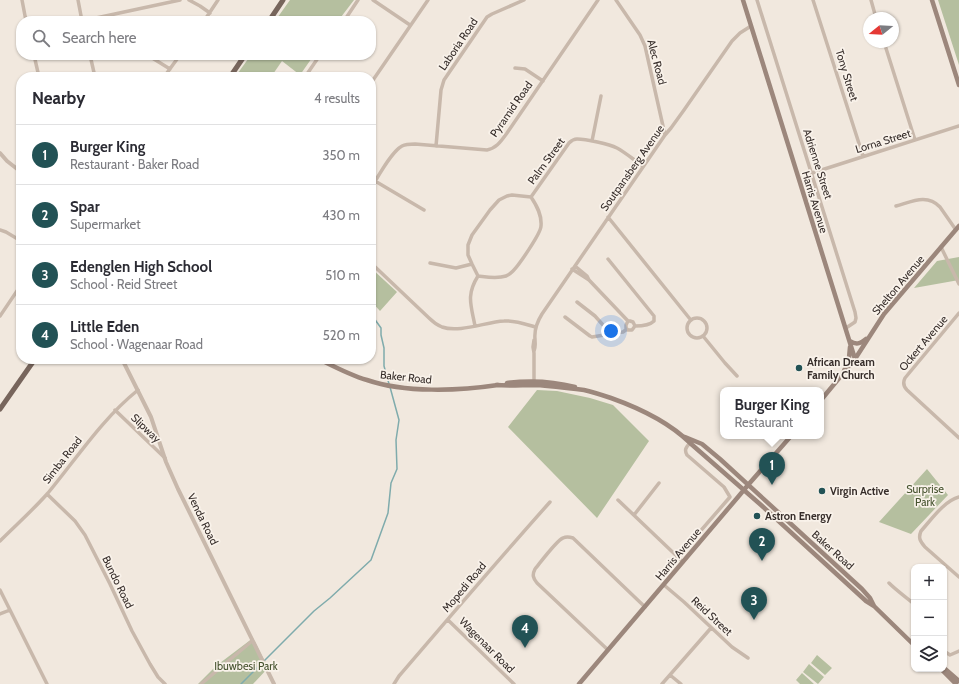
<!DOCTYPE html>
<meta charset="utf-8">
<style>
body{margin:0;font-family:Cabin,sans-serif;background:#f2f2f3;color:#2b2b33}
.controls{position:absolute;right:12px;bottom:12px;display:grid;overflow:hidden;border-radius:8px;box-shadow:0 1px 3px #0004}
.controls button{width:36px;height:36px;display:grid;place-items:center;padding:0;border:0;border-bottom:1px solid #e1e1e2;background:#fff;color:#2b2b33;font:20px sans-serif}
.compass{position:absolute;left:863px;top:12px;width:36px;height:36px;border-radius:50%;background:#fff;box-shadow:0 1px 3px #0004;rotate:252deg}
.you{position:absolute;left:611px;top:331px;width:14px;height:14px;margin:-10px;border:3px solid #fff;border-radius:50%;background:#1a73e8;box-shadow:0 0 0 6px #1a73e833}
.badge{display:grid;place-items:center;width:26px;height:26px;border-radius:50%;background:#225255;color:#fff;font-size:13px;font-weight:700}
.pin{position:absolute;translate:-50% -33px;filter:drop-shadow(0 1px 2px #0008)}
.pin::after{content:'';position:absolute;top:21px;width:14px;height:12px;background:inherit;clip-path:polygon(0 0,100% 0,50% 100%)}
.popup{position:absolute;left:720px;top:387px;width:104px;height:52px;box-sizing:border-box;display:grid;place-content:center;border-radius:8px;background:#fff;filter:drop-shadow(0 1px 3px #0005);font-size:13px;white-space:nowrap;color:#7c7c81}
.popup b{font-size:15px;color:#2b2b33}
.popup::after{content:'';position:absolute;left:50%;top:100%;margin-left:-8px;border:8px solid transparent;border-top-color:#fff}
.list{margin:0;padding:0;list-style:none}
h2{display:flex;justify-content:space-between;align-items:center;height:52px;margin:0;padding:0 16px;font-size:17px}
h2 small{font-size:13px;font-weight:400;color:#7c7c81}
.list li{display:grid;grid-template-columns:26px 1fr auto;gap:12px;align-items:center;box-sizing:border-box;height:60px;padding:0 16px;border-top:1px solid #e1e1e2}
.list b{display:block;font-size:15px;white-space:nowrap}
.list p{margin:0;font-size:13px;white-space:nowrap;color:#7c7c81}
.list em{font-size:13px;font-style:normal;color:#7c7c81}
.icon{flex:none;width:22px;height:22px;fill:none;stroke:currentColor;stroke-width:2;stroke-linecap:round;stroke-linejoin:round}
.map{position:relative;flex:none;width:959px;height:684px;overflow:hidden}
.search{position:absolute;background:#fff;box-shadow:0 1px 3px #0004;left:16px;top:16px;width:360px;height:44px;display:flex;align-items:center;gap:10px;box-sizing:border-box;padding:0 14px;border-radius:16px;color:#7c7c81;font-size:15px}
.panel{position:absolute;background:#fff;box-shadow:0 1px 3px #0004;left:16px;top:72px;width:360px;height:292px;border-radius:16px}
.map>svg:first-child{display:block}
</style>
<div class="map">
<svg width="959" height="684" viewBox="0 0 959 684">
<rect width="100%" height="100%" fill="#f1e8de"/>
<!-- green -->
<path fill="#b5bf9f" d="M 290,0 L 354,0 L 338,21 L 275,21 Z
M 938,0 L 959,0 L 959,65 Z
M 251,55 L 314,55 L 300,75 L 282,61 L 271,77 L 235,77 Z
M 959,257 L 959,280 L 914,288 L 937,261 Z
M 371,268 L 397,292 L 380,311 L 371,301 Z
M 537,390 L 557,391 L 590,398 L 613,405 L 649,441 L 597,518 L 508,427 Z
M 927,469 L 948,495 L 911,534 L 879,522 Z
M 253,638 L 268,668 L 253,684 L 198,684 L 216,666 Z
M 817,655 L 832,668 L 825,675 L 811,663 Z
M 809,664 L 824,677 L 818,684 L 803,672 Z
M 802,673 L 814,684 L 800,684 L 796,680 Z"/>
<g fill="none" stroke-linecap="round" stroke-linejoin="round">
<!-- stream -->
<path stroke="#7fabac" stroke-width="1.5" d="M 371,314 L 381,328 L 381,335 L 384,348 L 384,366 L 389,384
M 241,684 L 314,611 L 330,598 L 371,560 L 388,513 L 391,483 L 397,469 L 396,440 L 399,420 L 390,387"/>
<!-- minor -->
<path stroke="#c8b8ab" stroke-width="3.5" d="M 22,0 L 26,21
M 78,0 L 82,21
M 189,0 L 200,6 L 210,13
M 373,0 L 410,25
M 616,0 L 640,35 L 645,46 L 665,135
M 757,0 L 855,312 L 856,318 L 855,322 L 846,328
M 813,0 L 863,156
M 871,0 L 876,18
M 82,21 L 180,0
M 204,21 L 218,0
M 344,21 L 358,0
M 884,42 L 915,140
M 34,55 L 39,77
M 90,55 L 95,77
M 149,56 L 170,69
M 515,68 L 525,69 L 543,81
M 164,77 L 180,55
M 305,77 L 320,55
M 371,83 L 428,0
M 592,141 L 601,96
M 436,146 L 441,90 L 444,80 L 487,17 L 492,14 L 524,0
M 812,173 L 959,126
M 375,181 L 424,210
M 371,188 C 378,177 391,152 402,146 C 406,144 410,144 415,144 L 487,150 C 497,148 501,141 507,133 L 598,0
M 531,197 L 569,143 C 571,141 573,139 577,139 C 586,139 609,144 617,148 C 626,153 634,160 643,166
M 896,206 C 911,202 927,193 940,207 L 956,230
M 608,217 L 690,319
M 0,230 L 6,232 L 21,241
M 941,247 L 959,284
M 608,259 L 654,316 L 654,321 C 650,325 641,326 635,326
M 371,263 L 429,318 C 433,322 437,325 442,327 C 459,333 486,322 504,321 C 515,320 525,324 535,327
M 430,263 L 456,268 L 472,264
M 575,266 L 587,276 L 589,280 L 628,321 L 630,321 L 633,322 L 635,326 L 632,330 L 628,330 L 626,328 L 626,325 L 628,321
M 572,269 L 586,278 L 589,280
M 478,276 C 487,277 497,279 506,276 C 509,275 511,273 513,271 C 519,265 541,233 541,226 C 542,215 537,206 531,197
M 478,276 L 472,264 L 468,255 L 468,245 L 472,235 L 490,210 L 499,200 L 507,196 L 512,195 L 531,197
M 577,302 L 595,316 L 611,334
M 959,313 L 905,378 C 903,382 903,386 907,390 L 959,438
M 0,316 L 21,285
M 565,317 L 590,336 L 592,337 L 623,332 L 627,329
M687 328a10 10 0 1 1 20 0a10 10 0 1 1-20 0Z
M 475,326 C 471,305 466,295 478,276
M 703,336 L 725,363 L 737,376
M 534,351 C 536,346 535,344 535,339 C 534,329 537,322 542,314 L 665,135 L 671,128 L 684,110 L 732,41 L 740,33 L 751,26
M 534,384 L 534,353 L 533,347 L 534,340
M 115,410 L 165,458
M 47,494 L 75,521 L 85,535 L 110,584 L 132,631 L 150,664 L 158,677 L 165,684
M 959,497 C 944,501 931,520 921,531 C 918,538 920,541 925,547 L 959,577
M 618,500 L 683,562
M 634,515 L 659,483
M 0,541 C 16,525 33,510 48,493 C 77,458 102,419 138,390
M 677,558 L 730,497 L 724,487 L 687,455 C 684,450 686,447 690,443
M 889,583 C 897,591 906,597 914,604
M 664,585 L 684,602 L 732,647 L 748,658
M 0,590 L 47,684
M 0,614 L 10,610
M 448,620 L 514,684
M 608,650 L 537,583 C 533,578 532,575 535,569 C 540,563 557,540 563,538 C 567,536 570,537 573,538 L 645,607
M 944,651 L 950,655 L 959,651
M 670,675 L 681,684
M 201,684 L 252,641
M 394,684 L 399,676 C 449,618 499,559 550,502
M 662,684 L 711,628"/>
<!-- tertiary -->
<path stroke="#c8b8ab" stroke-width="4" d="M 0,153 L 7,161 L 21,172
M 122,359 L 151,417 L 166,462 L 178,489 L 274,684"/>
<!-- secondary -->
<path stroke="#9c877c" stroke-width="4.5" d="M 743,0 L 855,359
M 932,0 L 959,85
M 850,341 C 856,345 860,344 866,339
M 319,359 C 335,367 350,375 367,380 C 405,393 458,391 498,385
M 844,371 L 849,358 L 850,347
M 507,383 C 530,380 552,381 575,387
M 496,385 C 509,386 522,385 536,385 C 552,386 568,388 584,390 C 593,392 602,395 611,398 C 639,408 669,422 690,443 L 761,505 L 866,601 L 874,606
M 821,400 L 855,359 L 884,314 L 959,226
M 685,437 L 702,444 L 720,459 L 862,589 L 870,598 L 874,606 L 876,608 L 914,645
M 944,668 L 959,681
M 941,669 L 956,684
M 579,684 L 738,497 L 748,485 L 791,436"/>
<!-- primary -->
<path stroke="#77655c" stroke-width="5" d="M 269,21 L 283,0
M 230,77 L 245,55
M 0,409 L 35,359"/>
</g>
<!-- markers -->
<g fill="#225255" stroke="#f9f2ea" stroke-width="1.5">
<circle cx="799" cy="368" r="4"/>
<circle cx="822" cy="491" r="4"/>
<circle cx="757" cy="516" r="4"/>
</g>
<g text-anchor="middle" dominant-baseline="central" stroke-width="3.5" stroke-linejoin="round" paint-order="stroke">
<!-- street labels -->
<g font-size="11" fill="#362d2a" stroke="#f9f2ea">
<text transform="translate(458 44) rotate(-56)">Laboria Road</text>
<text transform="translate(657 62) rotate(75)">Alec Road</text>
<text transform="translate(847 75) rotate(73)">Tony Street</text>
<text transform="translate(511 109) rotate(-55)">Pyramid Road</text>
<text transform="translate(883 141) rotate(-17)">Lorna Street</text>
<text transform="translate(546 161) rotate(-54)">Palm Street</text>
<text transform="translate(818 164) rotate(72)">Adrienne Street</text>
<text transform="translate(632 168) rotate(-55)">Soutpansberg Avenue</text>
<text transform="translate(815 202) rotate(73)">Harris Avenue</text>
<text transform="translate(898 285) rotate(-50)">Shelton Avenue</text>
<text transform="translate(923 343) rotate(-50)">Ockert Avenue</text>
<text transform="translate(406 377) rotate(6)">Baker Road</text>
<text transform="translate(146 428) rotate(44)">Slipway</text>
<text transform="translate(62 460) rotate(-52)">Simba Road</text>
<text transform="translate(203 519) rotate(64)">Venda Road</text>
<text transform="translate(833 550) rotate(42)">Baker Road</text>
<text transform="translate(678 554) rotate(-50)">Harris Avenue</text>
<text transform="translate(118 582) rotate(64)">Bundo Road</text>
<text transform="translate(464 587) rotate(-50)">Mopedi Road</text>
<text transform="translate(712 616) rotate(43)">Reid Street</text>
<text transform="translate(487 645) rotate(45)">Wagenaar Road</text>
</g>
<!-- poi labels -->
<g font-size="11" font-weight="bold" fill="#362d2a" stroke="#f9f2ea" text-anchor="start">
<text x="807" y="362">African Dream<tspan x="807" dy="13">Family Church</tspan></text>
<text x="830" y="491">Virgin Active</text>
<text x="765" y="516">Astron Energy</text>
</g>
<!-- park labels -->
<g font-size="11" fill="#46532f" stroke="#f9f2ea">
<text x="925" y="489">Surprise<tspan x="925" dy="13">Park</tspan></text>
<text x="246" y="666">Ibuwbesi Park</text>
</g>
</g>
</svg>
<div class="controls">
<button>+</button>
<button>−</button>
<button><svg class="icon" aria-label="layers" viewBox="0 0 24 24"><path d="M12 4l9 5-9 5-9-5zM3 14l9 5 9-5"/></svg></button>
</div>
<svg class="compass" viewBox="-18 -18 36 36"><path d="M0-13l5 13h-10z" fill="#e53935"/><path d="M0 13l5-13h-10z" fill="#7c7c81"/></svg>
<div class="you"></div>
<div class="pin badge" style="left:772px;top:485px">1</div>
<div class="popup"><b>Burger King</b>Restaurant</div>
<div class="pin badge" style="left:762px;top:561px">2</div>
<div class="pin badge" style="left:754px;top:620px">3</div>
<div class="pin badge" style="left:525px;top:648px">4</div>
<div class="search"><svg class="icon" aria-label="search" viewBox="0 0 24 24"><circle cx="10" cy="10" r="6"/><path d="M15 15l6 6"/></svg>Search here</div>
<section class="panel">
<h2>Nearby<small>4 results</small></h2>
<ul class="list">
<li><span class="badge">1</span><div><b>Burger King</b><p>Restaurant · Baker Road</p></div><em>350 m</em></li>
<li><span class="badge">2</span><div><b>Spar</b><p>Supermarket</p></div><em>430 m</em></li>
<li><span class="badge">3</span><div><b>Edenglen High School</b><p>School · Reid Street</p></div><em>510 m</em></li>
<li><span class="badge">4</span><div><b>Little Eden</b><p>School · Wagenaar Road</p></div><em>520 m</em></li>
</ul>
</section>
</div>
